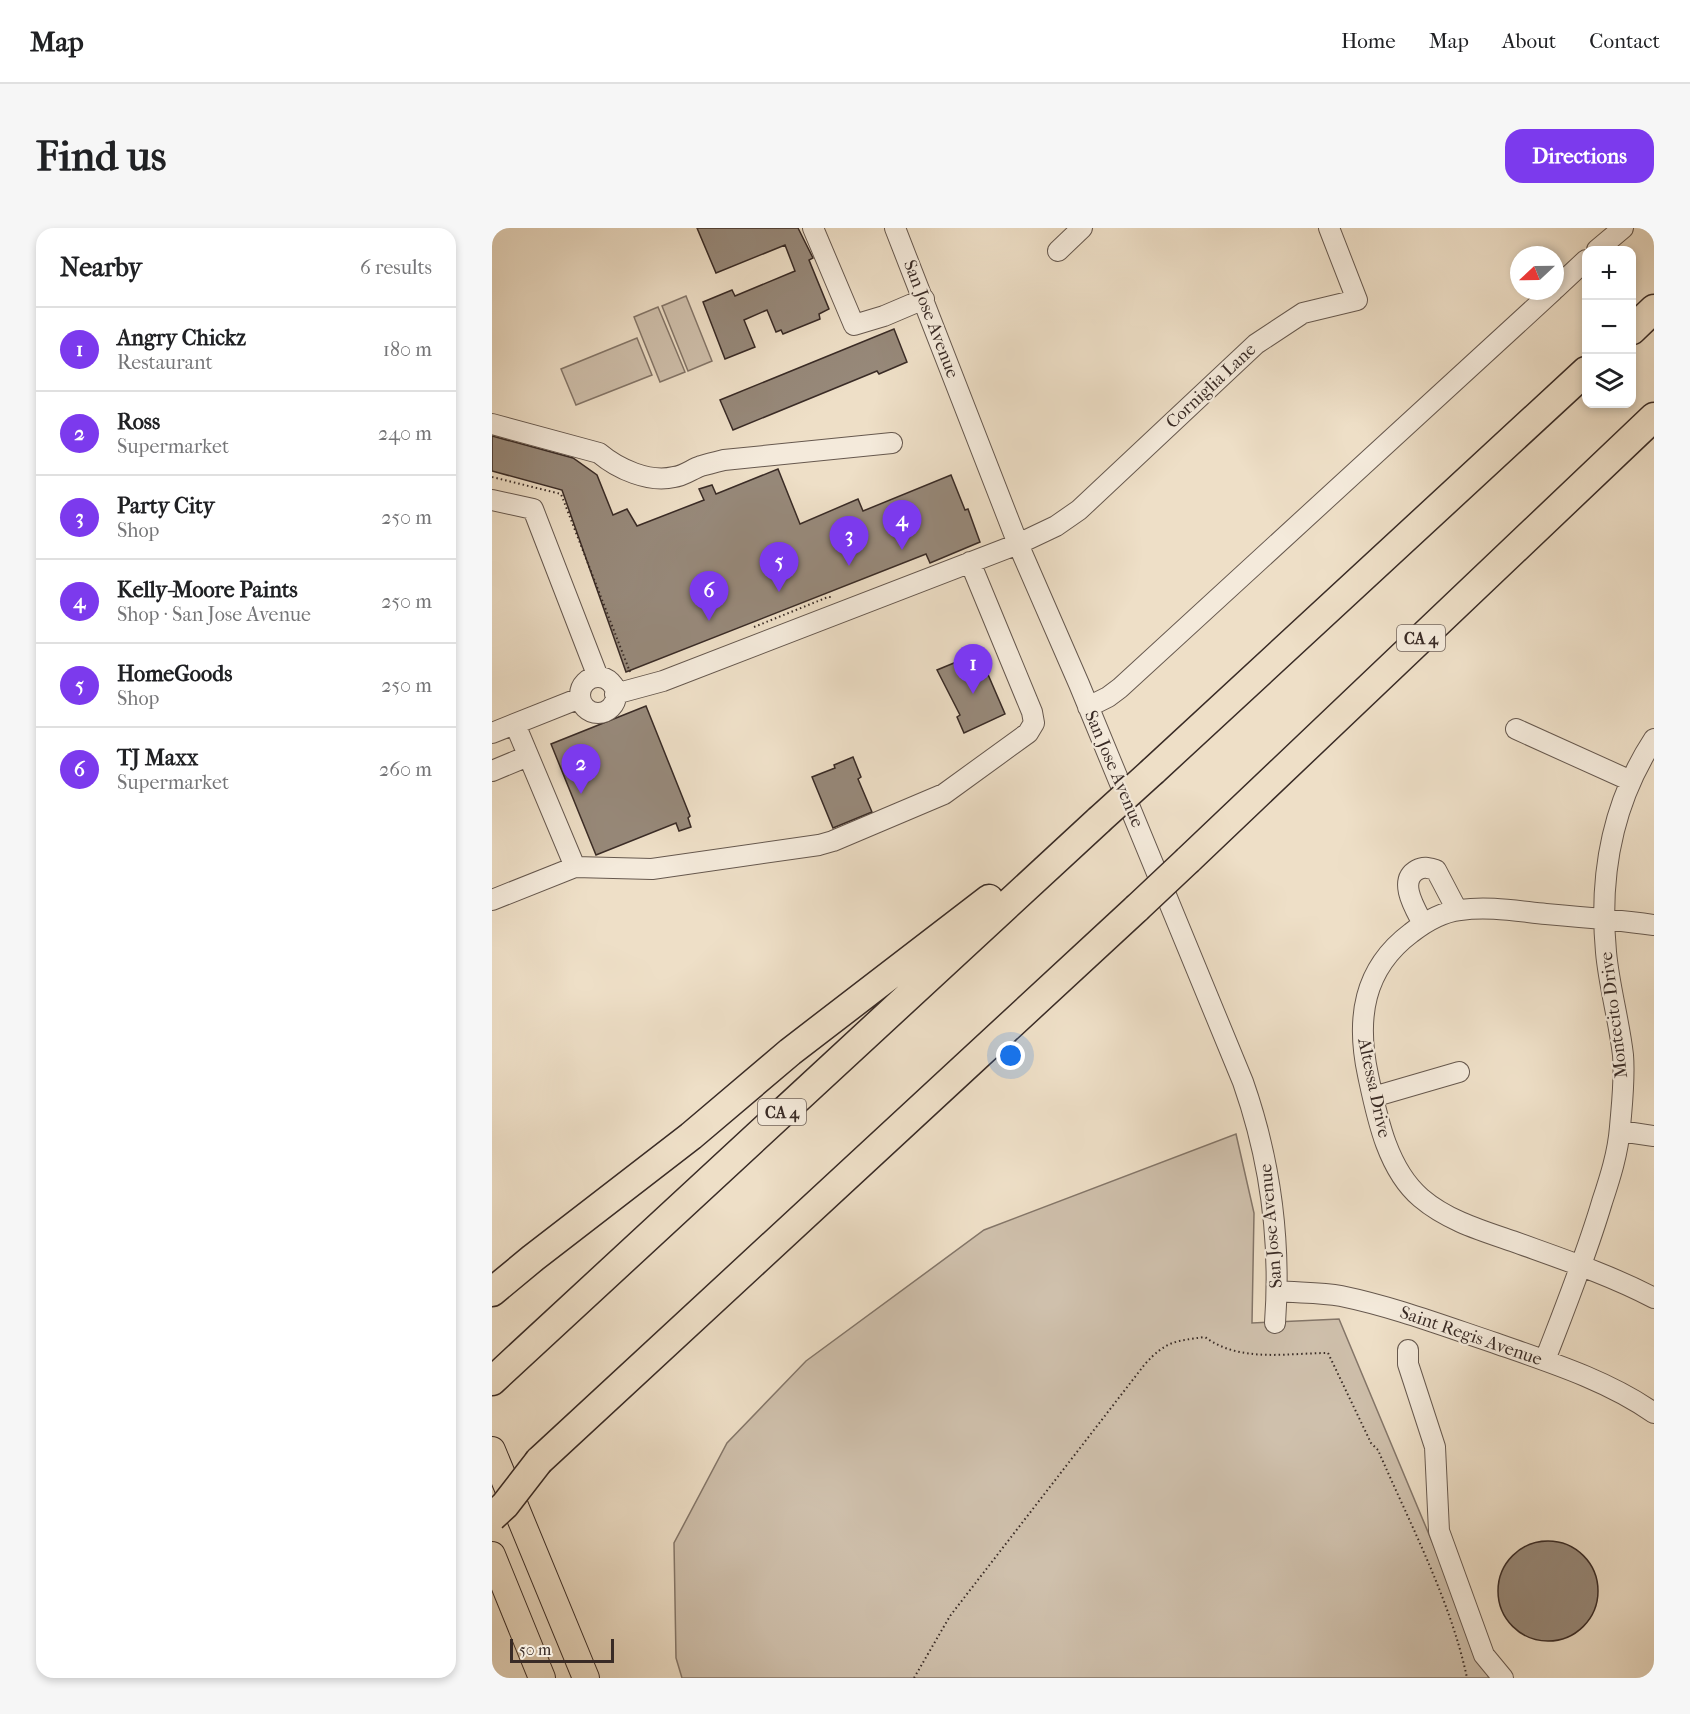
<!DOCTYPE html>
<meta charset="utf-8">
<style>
body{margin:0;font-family:"IM FELL French Canon",serif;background:#f6f6f6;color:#202124}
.controls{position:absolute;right:18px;top:18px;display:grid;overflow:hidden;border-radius:12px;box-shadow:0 3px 9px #0003}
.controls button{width:54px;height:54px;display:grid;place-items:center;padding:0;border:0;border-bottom:2px solid #e0e0e0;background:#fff;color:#202124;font:30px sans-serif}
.compass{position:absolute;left:1018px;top:18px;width:54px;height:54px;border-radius:50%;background:#fff;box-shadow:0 3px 9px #0003;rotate:248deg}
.scale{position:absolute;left:18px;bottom:15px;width:104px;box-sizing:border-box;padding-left:6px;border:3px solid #392b26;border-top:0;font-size:16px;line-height:21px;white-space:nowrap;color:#392b26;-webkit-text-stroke:4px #f4eadb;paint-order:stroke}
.you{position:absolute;left:519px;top:828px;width:21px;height:21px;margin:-15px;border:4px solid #fff;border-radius:50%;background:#1a73e8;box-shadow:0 0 0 9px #1a73e833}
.badge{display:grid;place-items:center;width:39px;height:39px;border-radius:50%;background:#7c3aed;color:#fff;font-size:20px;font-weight:700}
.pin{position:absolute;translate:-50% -50px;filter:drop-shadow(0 2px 3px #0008)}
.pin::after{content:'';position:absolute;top:32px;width:21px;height:18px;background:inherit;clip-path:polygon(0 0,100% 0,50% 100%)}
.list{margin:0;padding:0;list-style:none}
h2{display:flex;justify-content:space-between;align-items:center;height:78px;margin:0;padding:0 24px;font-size:26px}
h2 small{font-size:20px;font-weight:400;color:#757577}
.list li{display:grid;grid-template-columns:39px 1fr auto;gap:18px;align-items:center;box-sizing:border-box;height:84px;padding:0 24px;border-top:2px solid #e0e0e0}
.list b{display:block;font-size:22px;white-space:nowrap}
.list p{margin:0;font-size:20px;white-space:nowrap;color:#757577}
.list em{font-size:20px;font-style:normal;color:#757577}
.icon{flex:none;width:33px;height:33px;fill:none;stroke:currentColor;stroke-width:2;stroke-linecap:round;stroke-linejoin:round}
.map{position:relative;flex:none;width:1162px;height:1450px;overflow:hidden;border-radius:18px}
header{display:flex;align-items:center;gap:36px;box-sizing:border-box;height:84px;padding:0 30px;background:#fff;border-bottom:2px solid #e0e0e0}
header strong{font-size:28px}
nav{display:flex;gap:33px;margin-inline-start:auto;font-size:21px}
.intro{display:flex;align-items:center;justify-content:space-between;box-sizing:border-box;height:144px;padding:0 36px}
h1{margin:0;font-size:42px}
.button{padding:15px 27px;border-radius:18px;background:#7c3aed;color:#fff;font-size:21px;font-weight:700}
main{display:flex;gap:36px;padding:0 36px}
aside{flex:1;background:#fff;border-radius:18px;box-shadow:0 3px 9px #0003}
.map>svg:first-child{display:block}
</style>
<header>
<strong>Map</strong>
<nav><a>Home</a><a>Map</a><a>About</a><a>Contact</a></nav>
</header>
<div class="intro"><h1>Find us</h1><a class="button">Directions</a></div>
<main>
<aside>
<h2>Nearby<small>6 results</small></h2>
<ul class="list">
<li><span class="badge">1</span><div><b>Angry Chickz</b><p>Restaurant</p></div><em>180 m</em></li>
<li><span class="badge">2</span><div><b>Ross</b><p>Supermarket</p></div><em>240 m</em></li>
<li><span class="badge">3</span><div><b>Party City</b><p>Shop</p></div><em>250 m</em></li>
<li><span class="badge">4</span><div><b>Kelly-Moore Paints</b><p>Shop · San Jose Avenue</p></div><em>250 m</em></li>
<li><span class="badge">5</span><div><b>HomeGoods</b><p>Shop</p></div><em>250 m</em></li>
<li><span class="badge">6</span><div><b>TJ Maxx</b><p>Supermarket</p></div><em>260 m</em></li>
</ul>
</aside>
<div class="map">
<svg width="1162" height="1450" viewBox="0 0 1162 1450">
<rect width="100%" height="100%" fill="#eedfc7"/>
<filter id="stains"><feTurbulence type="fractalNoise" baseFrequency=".00333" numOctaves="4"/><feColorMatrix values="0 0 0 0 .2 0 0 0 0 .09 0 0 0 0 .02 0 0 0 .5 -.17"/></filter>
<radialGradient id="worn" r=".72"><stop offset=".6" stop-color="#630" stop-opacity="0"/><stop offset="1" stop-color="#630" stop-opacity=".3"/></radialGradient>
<!-- green -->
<path fill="#cfc0ac" stroke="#847669" stroke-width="1.5" d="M 194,68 L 220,133 L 196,143 L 170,78 Z
M 166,79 L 193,144 L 168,154 L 142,89 Z
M 145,110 L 160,147 L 84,177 L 69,141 Z
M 744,906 L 762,985 L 760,1095 L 847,1091 L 997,1450 L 190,1450 L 184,1430 L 182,1315 L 235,1215 L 314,1133 L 492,1002 Z"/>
<!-- building -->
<path fill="#97897a" stroke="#392b26" stroke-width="1.5" d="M 205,0 L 306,0 L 321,30 L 317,32 L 337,81 L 327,86 L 328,91 L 291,106 L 289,102 L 284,104 L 275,82 L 252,92 L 263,119 L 233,131 L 211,74 L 240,62 L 243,68 L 303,43 L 293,17 L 224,45 Z
M 402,101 L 415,134 L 387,146 L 385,143 L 241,202 L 228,172 Z
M 0,208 L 81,230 L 105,247 L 121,287 L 135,281 L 145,298 L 212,272 L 207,261 L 220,257 L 224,266 L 286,241 L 308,296 L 366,271 L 371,283 L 459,247 L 473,282 L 476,281 L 488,314 L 438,335 L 434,326 L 134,444 L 70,262 L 0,243 Z
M 488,428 L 513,486 L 472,505 L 465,489 L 468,487 L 445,442 L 474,430 L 475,433 Z
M 154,478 L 198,588 L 196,590 L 199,599 L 187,603 L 184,595 L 104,627 L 59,516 Z
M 361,529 L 369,549 L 366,551 L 380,584 L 341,600 L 320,549 L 343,540 L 342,537 Z
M1006 1363a50 50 0 1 1 100 0a50 50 0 1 1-100 0Z"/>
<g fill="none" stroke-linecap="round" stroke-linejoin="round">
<defs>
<path id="minor" d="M 321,0 L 362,97 L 392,88 L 432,71
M 403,0 L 526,316 L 587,456 L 751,854 C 778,931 789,1013 783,1095
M 1105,22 L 1131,0
M 566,23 L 590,0
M 1063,61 L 1094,32
M 0,196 L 107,225 C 126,241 157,255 182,249 C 192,248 200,241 209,238 C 216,236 224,234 232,232 L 400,215
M 0,272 L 41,281 L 106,449
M88 467a18 18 0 1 1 36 0a18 18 0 1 1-36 0Z
M 123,466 L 171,453 L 526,316 L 564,298 L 587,282 L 764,116 L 811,85 L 865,72 L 837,0
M 596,479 L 616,469 L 628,460 L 1061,63
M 23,496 L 83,639
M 1024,501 L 1139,553
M 0,505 L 88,470
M 0,543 L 36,528
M 0,672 L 83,639 L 160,641 L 327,617 L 341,613 L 452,566 L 536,505 L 542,495 L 540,484 L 478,334
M 931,696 C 924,682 905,653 925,642 C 932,638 937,640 944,642 L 965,682
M 1162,697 C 1126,692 1090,689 1054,686 C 1024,683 997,678 968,682 C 950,684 933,694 919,705 C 871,741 864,791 876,847 C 885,889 895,941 929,970 C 956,993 991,1003 1023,1014 C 1070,1031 1118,1047 1162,1070
M 881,869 L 967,844
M 1128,903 L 1162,908
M 785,1063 C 806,1065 829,1064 849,1068 C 902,1079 952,1098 1003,1115 C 1057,1134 1115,1152 1162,1185
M 916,1122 L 916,1136 L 943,1219 L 947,1303 L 992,1427 L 1011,1450
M 1053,1132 C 1073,1080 1094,1028 1110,974 C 1118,950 1126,925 1128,899 C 1130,875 1133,851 1131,827 C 1127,792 1117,758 1114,724 C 1107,648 1120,575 1162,511"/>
<path id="major" d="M 0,1222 L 94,1450
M 0,1327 L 50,1450"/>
<path id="highway" d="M 1140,102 L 1162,81
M 661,543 L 1094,143
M 696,632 L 1162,189
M 0,1064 L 41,1030 L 199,908 L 298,824 L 497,671
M 0,1153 L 607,592
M 47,1233 L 645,680"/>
</defs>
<!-- minor casing -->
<use href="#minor" stroke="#66584e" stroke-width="22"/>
<!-- major casing -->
<use href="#major" stroke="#392b26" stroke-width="28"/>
<!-- highway casing -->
<use href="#highway" stroke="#392b26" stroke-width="31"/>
<!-- path -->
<path stroke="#392b26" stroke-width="2" stroke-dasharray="1.5 3" stroke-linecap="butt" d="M 0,249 L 69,266 L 138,444
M 262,399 L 336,369 L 340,369
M 422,1450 L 458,1388 L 653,1136 C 674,1113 683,1113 713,1109 C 748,1135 795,1125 836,1125 L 879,1215 L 886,1222 C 917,1294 959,1373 975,1450"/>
<!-- minor -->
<use href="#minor" stroke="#f4eadb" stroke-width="20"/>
<!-- major -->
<use href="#major" stroke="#eedfc7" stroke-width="26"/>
<!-- highway -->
<use href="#highway" stroke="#eedfc7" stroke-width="28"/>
<defs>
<path id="highway-bridge" d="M 607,592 L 661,543
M 645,680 L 696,632
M 0,1289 L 13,1277 L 47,1233"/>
</defs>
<!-- highway-bridge casing -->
<use href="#highway-bridge" stroke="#392b26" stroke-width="31" stroke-linecap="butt"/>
<!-- highway-bridge -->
<use href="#highway-bridge" stroke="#eedfc7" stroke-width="28"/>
</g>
<g text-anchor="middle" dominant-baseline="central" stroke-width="4.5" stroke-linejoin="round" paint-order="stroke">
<!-- shield labels -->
<g fill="#f4eadb" stroke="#71645c" stroke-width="1.5">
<rect x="905" y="397" width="48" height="26" rx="4.5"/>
<rect x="266" y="871" width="48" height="26" rx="4.5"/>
</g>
<g font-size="16" font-weight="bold" fill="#392b26">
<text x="929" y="410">CA 4</text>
<text x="290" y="884">CA 4</text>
</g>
<!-- street labels -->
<g font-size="18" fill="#392b26" stroke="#f4eadb">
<text transform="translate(439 91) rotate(69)">San Jose Avenue</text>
<text transform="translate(719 158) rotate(-43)">Corniglia Lane</text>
<text transform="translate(622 541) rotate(67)">San Jose Avenue</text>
<text transform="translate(1122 787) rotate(-97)">Montecito Drive</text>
<text transform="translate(882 860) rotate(78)">Altessa Drive</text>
<text transform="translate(779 998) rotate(-95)">San Jose Avenue</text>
<text transform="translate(979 1108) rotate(19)">Saint Regis Avenue</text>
</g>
</g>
<rect width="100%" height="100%" filter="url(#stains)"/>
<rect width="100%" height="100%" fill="url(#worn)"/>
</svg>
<div class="controls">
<button>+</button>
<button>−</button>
<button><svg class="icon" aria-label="layers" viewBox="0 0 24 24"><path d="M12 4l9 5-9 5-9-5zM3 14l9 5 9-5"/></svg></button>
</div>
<svg class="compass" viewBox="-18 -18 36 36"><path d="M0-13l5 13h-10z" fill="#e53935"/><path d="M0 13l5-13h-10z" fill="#757577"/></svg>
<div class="scale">50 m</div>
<div class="you"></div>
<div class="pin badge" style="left:481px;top:466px">1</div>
<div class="pin badge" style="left:89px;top:566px">2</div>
<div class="pin badge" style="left:357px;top:338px">3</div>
<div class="pin badge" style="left:410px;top:322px">4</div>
<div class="pin badge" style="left:287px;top:364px">5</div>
<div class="pin badge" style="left:217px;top:393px">6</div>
</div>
</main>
